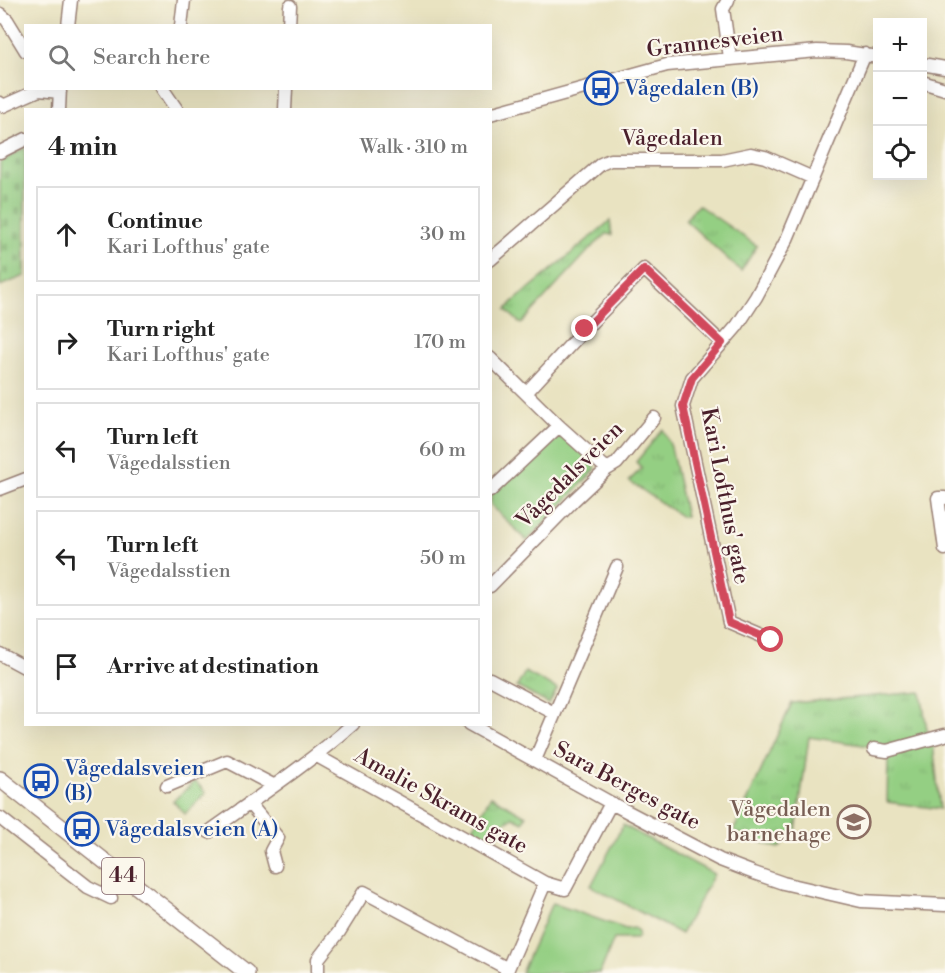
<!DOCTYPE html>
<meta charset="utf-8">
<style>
body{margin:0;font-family:"Libre Bodoni",serif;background:#f2f2f2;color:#222}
.controls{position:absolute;right:18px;top:18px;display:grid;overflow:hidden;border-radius:0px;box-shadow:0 6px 24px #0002}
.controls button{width:54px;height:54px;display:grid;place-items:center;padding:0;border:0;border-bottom:2px solid #e0e0e0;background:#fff;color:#222;font:30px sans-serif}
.stop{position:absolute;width:18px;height:18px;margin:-14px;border:4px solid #d1495b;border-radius:50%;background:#fff}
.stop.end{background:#d1495b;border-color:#fff;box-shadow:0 2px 6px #0008}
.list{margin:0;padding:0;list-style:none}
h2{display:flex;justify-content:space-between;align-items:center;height:78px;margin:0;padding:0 24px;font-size:26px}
h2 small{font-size:20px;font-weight:400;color:#767676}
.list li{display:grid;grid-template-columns:39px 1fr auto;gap:18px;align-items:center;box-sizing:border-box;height:96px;margin:0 12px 12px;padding:0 12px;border:2px solid #e0e0e0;border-radius:0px}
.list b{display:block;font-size:22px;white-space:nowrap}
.list p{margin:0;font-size:20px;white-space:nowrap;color:#767676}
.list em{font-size:20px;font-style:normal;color:#767676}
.icon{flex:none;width:33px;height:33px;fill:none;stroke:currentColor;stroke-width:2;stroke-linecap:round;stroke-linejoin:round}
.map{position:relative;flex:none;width:945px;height:973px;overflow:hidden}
.search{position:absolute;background:#fff;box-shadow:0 6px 24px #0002;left:24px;top:24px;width:468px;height:66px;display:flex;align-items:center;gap:15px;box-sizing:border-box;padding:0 21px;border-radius:0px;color:#767676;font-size:22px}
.panel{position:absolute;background:#fff;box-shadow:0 6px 24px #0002;left:24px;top:108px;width:468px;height:618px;border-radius:0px}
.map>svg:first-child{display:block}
</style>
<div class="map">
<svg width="945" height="973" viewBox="0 0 945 973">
<defs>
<pattern id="cemetery-stones" width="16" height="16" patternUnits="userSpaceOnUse" patternTransform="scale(1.5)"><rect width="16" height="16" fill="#94cf83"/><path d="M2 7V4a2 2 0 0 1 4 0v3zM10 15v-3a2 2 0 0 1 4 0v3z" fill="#81b171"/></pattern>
<pattern id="park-tufts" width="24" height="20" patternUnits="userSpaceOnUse" patternTransform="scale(1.5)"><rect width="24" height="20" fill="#94cf83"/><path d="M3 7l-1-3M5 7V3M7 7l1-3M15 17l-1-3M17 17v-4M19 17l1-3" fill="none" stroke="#81b171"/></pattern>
</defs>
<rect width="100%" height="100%" fill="#fbf7ec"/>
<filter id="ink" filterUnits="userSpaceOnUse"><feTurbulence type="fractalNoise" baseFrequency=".0167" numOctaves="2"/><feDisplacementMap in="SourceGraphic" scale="12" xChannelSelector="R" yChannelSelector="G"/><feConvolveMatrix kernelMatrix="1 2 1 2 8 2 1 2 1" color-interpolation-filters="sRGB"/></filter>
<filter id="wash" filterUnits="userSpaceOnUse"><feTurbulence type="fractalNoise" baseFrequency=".008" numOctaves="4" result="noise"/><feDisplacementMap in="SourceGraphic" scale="24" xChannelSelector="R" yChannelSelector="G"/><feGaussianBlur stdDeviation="1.35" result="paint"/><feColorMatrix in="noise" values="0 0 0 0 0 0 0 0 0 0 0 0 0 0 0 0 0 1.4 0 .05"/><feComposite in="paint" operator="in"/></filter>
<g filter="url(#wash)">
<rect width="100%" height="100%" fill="#e9e3c1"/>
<!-- grass -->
<path fill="#94cf83" stroke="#6f7757" stroke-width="1.5" d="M 564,436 L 594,464 L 596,469 L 527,541 L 491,505 L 491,495 L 551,438 Z
M 623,825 L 714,874 L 681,934 L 591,886 Z
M 552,903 L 626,929 L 634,928 L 638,931 L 638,935 L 636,939 L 614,939 L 600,973 L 521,973 Z"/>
<!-- cemetery -->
<path fill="url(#cemetery-stones)" stroke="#6f7757" stroke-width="1.5" d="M 25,147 L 25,276 L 0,286 L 0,163 Z"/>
<!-- park -->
<path fill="url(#park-tufts)" stroke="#6f7757" stroke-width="1.5" d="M 698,205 L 757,246 L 741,271 L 685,220 Z
M 610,221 L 612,235 L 607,234 L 592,247 L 521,324 L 506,310 L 513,302 Z
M 663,429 L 671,447 L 686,517 L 682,517 L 629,481 L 642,468 L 636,462 Z
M 525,672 L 557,689 L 549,704 L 517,687 Z
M 921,692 L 928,736 L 883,748 L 809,737 L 796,832 L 791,832 L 791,839 L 783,838 L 782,846 L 778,848 L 733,832 L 792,703 Z
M 933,742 L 940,809 L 887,802 L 888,756 Z
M 195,781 L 206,793 L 185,814 L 173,801 Z
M 491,796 L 526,816 L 523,822 L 513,817 L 505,822 L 493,846 L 469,835 Z"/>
</g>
<g filter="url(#ink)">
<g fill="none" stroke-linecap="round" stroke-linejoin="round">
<defs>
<path id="minor" d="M 728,0 L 723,9 L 730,58
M 0,14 L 7,20 L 26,51
M 68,26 L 71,0
M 181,26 L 184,0
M 289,26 L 290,6
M 922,64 L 945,68
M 922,82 L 945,89
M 162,88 L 177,110
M 0,103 L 3,106 L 39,90 L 60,92
M 59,110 L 60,88
M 285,110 L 286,88
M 490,114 L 667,65 L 817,51 L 846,52 L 878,57
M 0,152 L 26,139
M 490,260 L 601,164 L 610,160 L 722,160 L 751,154 L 765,157 L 813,178
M 490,358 L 559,426 L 607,469
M 526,393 L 585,329 L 644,269 L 722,343
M 0,489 L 26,479
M 490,491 L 559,426
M 945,498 L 938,498 L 945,549
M 490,586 L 573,501 L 607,469 L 617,463 L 654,418
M 771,640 L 729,622 L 683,406 L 692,378 L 737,326 L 756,297 L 787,239 L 865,54
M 0,654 L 26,668
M 490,679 L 554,713
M 469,724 L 611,803 L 720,860 L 754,873 L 783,883 L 861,901 L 945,905
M 874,749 L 887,751 L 945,735
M 317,756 L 545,883
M 535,760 L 617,567
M 167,786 L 227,761 L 273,785
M 249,803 L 278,838 L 271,851 L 275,866
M 0,818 L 88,887 L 111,898
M 209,832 C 258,797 308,764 353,724
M 318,973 L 318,959 L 339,932 L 364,892 L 508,969
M 506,973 L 545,883 L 565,889 L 611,803"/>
<path id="major" d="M 0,779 L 247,973"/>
</defs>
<!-- minor casing -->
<use href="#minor" stroke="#9a8176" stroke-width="15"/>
<!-- major casing -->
<use href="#major" stroke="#9a8176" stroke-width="18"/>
<!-- minor -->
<use href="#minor" stroke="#fff" stroke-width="12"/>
<!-- major -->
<use href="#major" stroke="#fff" stroke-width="15"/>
</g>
</g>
<g fill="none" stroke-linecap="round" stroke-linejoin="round" filter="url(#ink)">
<!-- route -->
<path stroke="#d1495b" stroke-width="8" d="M 585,329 L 644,269 L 722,343 L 692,378 L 683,406 L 729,622 L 771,640"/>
</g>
<!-- icons -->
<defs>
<symbol id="bus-ring" viewBox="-11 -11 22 22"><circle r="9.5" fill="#fbf7ec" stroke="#1a4fb4" stroke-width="1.5"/><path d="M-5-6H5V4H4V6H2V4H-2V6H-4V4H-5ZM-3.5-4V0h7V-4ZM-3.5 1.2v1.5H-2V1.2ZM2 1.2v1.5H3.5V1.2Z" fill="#1a4fb4"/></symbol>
<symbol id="school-ring" viewBox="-11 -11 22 22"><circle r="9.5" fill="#fbf7ec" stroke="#8d6e63" stroke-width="1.5"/><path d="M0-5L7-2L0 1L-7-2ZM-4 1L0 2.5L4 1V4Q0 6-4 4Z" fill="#8d6e63"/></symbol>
</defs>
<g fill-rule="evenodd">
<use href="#bus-ring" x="582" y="69" width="38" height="38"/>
<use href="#bus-ring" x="22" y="762" width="38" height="38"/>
<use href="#school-ring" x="835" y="803" width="38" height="38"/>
<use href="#bus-ring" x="63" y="810" width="38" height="38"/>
</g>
<g text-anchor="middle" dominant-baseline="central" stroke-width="4.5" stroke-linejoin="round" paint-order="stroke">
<!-- shield labels -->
<rect fill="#fbf7ec" stroke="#7f6065" stroke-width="1.5" x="102" y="858" width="42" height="36" rx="4.5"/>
<g font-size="21" font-weight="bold" fill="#4a1f2b">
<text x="123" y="876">44</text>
</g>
<!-- street labels -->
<g font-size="22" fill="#4a1f2b" stroke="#fbf7ec">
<text transform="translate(715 42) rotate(-7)">Grannesveien</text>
<text x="672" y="138">Vågedalen</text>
<text transform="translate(570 475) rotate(-45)">Vågedalsveien</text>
<text transform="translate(725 496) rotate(79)">Kari Lofthus' gate</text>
<text transform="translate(627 786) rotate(28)">Sara Berges gate</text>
<text transform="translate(441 801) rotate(29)">Amalie Skrams gate</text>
</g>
<!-- transit labels -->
<g font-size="22" fill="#164399" stroke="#fbf7ec" text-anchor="start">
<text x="624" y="88">Vågedalen (B)</text>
<text x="64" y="768">Vågedalsveien<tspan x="64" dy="25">(B)</tspan></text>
<text x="105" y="829">Vågedalsveien (A)</text>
</g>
<!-- education labels -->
<g font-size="22" fill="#785e54" stroke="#fbf7ec" text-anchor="end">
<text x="831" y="809">Vågedalen<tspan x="831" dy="25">barnehage</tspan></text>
</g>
</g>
</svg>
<div class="controls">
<button>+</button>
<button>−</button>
<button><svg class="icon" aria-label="locate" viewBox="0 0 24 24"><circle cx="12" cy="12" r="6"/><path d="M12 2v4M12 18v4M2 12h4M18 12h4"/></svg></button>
</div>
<div class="stop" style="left:771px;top:640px"></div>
<div class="stop end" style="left:585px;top:329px"></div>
<div class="search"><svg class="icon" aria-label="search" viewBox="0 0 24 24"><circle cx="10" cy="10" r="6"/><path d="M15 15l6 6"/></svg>Search here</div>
<section class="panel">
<h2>4 min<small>Walk · 310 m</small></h2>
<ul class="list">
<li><svg class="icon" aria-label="ahead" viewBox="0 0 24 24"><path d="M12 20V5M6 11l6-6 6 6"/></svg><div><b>Continue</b><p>Kari Lofthus' gate</p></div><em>30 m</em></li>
<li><svg class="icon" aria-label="right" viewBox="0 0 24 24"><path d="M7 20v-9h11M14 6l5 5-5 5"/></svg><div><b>Turn right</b><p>Kari Lofthus' gate</p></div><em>170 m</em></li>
<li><svg class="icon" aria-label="left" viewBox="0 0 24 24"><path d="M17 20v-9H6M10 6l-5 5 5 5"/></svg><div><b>Turn left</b><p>Vågedalsstien</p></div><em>60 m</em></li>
<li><svg class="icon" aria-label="left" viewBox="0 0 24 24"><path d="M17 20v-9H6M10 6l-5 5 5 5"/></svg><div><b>Turn left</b><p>Vågedalsstien</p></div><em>50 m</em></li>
<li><svg class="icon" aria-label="arrive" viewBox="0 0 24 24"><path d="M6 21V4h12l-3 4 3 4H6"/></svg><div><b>Arrive at destination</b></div></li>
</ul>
</section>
</div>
